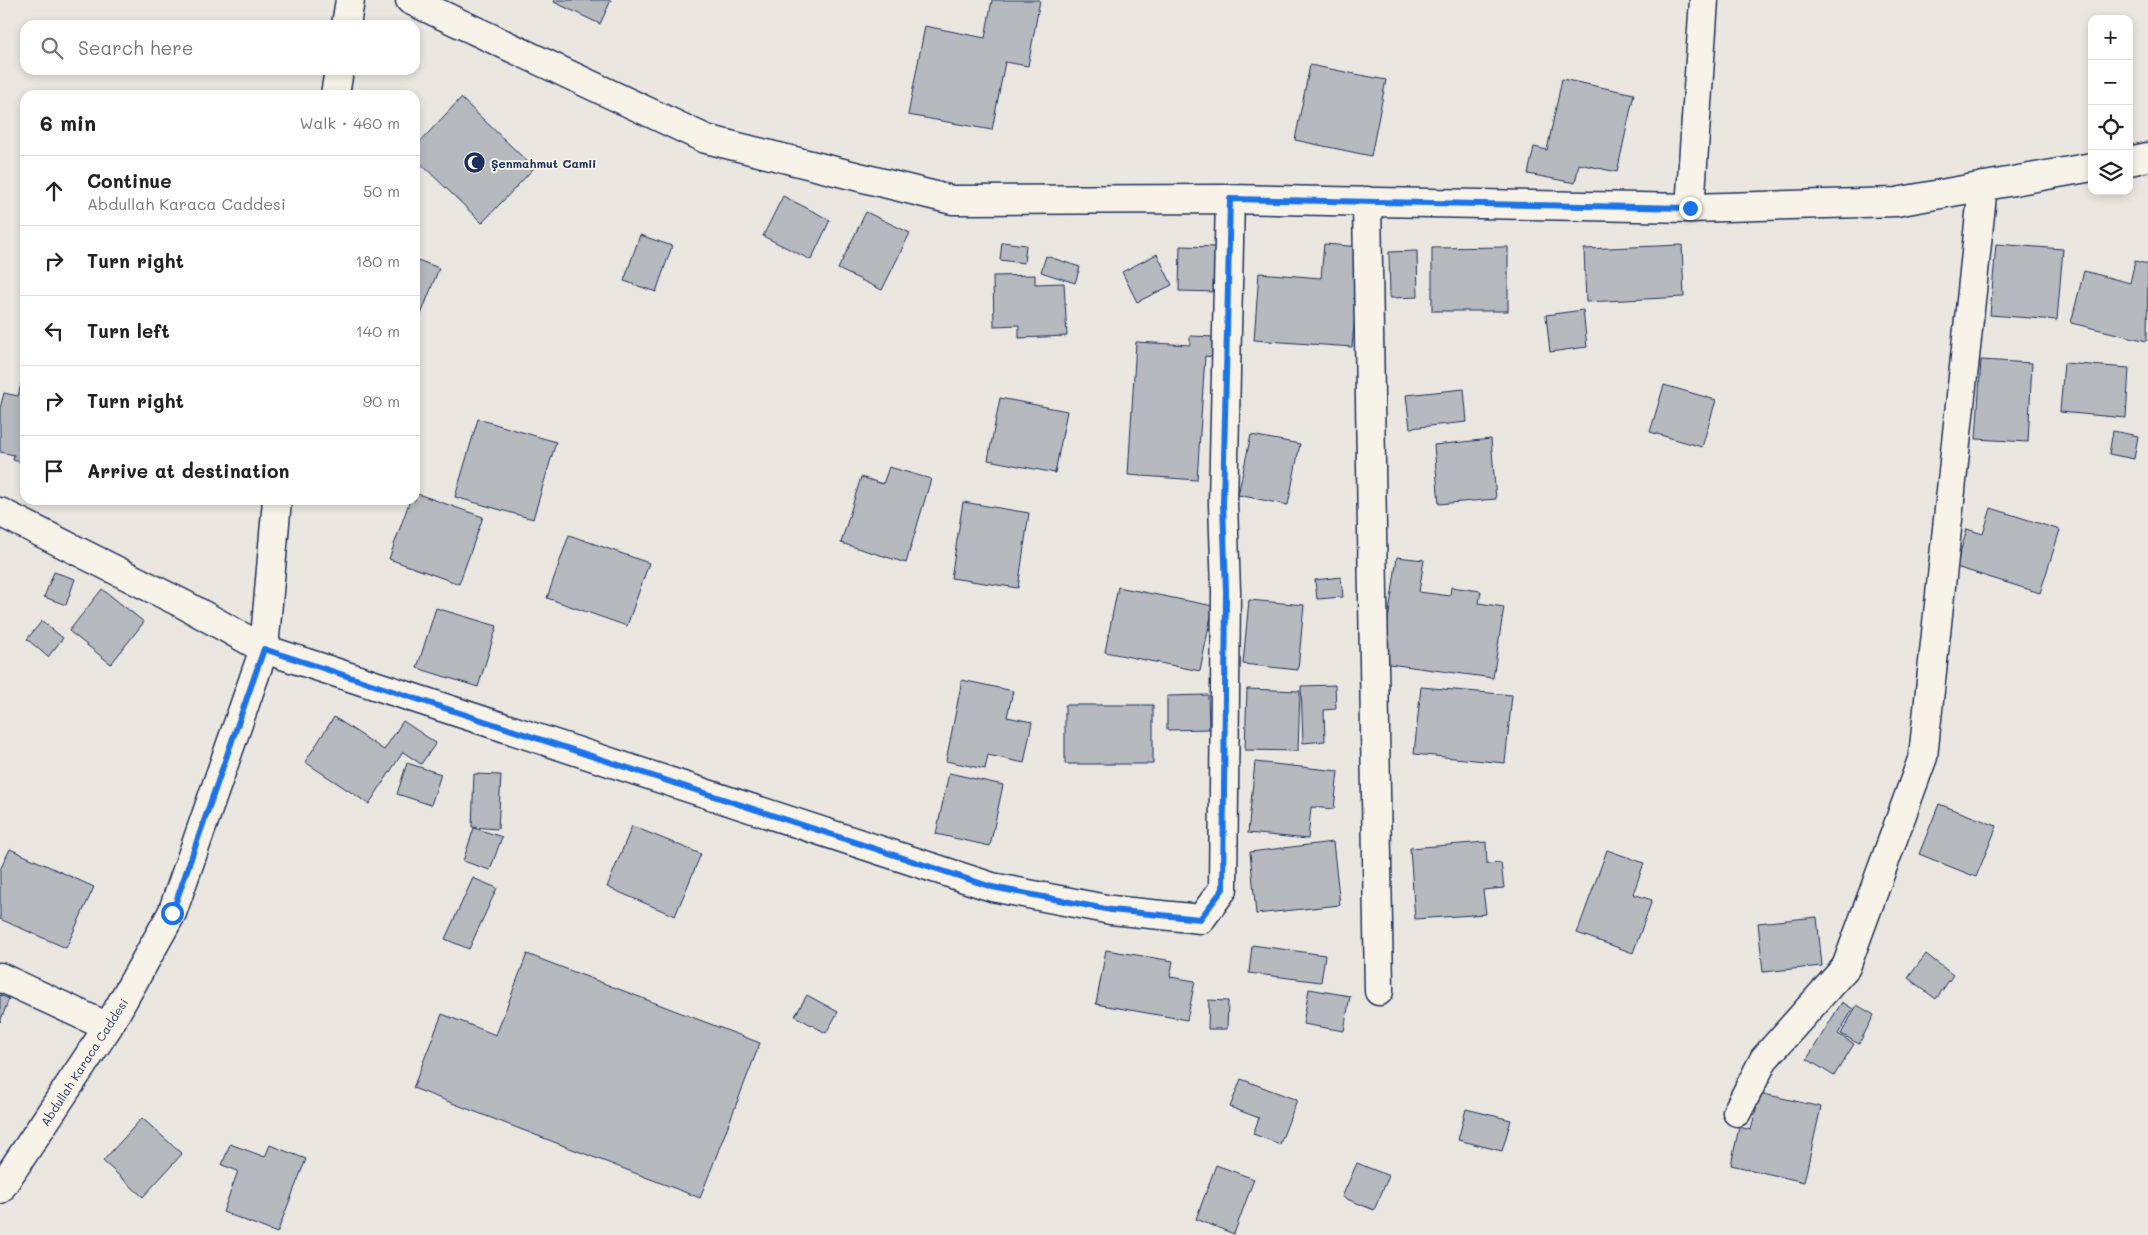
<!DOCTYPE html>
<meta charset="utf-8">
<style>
body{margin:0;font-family:Mali,sans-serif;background:#f6f6f6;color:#222}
.controls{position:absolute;right:15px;top:15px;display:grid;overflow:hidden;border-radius:10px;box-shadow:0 2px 8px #0003}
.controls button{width:45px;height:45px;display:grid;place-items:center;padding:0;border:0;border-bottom:1px solid #e0e0e0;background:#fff;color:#222;font:25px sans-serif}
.stop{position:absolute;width:15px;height:15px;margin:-11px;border:4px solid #1a73e8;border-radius:50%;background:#fff}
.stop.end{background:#1a73e8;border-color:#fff;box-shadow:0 1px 5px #0008}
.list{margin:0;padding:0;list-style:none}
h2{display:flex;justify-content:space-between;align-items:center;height:65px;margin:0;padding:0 20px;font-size:21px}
h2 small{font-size:16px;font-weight:400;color:#767676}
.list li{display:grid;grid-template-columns:32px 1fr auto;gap:15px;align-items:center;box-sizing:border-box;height:70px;padding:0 20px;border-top:1px solid #e0e0e0}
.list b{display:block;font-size:19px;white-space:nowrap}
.list p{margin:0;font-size:16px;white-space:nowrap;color:#767676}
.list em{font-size:16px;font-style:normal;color:#767676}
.icon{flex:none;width:28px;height:28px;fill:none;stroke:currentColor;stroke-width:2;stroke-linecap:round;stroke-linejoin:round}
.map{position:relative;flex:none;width:2148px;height:1235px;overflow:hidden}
.search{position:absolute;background:#fff;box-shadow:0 2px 8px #0003;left:20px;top:20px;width:400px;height:55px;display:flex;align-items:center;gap:12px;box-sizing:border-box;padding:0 18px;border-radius:15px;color:#767676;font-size:19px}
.panel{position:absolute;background:#fff;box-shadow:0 2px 8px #0003;left:20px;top:90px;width:400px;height:415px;border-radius:15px}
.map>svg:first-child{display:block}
</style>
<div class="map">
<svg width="2148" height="1235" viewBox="0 0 2148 1235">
<rect width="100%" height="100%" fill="#eae7e0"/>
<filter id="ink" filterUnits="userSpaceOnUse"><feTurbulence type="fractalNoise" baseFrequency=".02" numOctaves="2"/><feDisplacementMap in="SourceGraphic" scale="10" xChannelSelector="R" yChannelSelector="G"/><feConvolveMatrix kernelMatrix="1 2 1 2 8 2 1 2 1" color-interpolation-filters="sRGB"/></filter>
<g filter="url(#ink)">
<!-- building -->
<path fill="#b6babf" stroke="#1b2f5e" d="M 555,0 L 611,0 L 600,24 L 554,2 Z
M 992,0 L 1040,0 L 1028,66 L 1005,62 L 992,130 L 908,115 L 925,26 L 985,38 Z
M 1310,65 L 1386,80 L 1371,156 L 1295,140 Z
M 1562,79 L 1634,94 L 1617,172 L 1579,164 L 1575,183 L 1528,174 L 1534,147 L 1547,150 Z
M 461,98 L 534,168 L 482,223 L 415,158 L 415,147 Z
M 783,196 L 830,220 L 811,260 L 763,236 Z
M 866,212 L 910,233 L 882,290 L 838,269 Z
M 640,235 L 672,246 L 656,292 L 624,281 Z
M 1002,242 L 1026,245 L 1024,263 L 1000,260 Z
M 1324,244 L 1361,247 L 1352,347 L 1254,340 L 1259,273 L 1321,278 Z
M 1996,244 L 2063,249 L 2057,320 L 1990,315 Z
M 1682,245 L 1684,297 L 1586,302 L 1584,249 Z
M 1180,246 L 1219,247 L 1218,292 L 1179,291 Z
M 1508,247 L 1508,311 L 1432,311 L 1432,248 Z
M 1417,251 L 1418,297 L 1390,298 L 1389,252 Z
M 1157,254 L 1172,285 L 1137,302 L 1122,272 Z
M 1046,256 L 1080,267 L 1075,283 L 1041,272 Z
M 415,259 L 439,268 L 415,330 Z
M 2135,261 L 2148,264 L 2147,341 L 2071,323 L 2084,271 L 2130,283 Z
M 1035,275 L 1035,284 L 1064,283 L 1067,336 L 1019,338 L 1019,325 L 994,326 L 993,276 Z
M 1583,310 L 1587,347 L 1550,352 L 1546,315 Z
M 1190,336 L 1216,337 L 1214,357 L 1205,356 L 1197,480 L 1128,475 L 1136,342 L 1190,345 Z
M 1981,360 L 2032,363 L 2028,442 L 1976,439 Z
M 2064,363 L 2129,368 L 2126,418 L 2060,412 Z
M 25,368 L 25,463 L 13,460 L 14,455 L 0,452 L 0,408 L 4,393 L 18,396 Z
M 1664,385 L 1716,400 L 1702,447 L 1650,432 Z
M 1464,389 L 1467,422 L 1410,428 L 1406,395 Z
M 1000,398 L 1067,411 L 1055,473 L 988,460 Z
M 478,419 L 556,442 L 533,519 L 455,497 Z
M 2113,431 L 2138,436 L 2134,459 L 2109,454 Z
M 1251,435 L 1300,444 L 1288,505 L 1238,495 Z
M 1491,439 L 1496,499 L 1439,504 L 1434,445 Z
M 889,467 L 931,479 L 906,563 L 841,543 L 861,477 L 883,484 Z
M 415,493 L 483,517 L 459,584 L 389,559 L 410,500 L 415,500 Z
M 963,502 L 1029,513 L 1018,588 L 951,578 Z
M 1991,508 L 2060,530 L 2040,593 L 1956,567 L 1967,529 L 1983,534 Z
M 569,535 L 649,563 L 627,626 L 547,598 Z
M 1397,557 L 1424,560 L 1419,592 L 1450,596 L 1451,587 L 1481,591 L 1479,603 L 1504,607 L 1493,678 L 1382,663 Z
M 54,572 L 75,579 L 66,605 L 44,597 Z
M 1341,577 L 1343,597 L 1317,599 L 1315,580 Z
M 1118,587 L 1213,606 L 1200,671 L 1105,652 Z
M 102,589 L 144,622 L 111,664 L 69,631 Z
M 1249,600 L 1304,605 L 1298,670 L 1243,664 Z
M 436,608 L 497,626 L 478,687 L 417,668 Z
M 42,621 L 63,638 L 48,657 L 27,639 Z
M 962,680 L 1013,691 L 1007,717 L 1032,722 L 1024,763 L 988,755 L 985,769 L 946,761 Z
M 1335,685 L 1336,709 L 1324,710 L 1325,741 L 1303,743 L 1301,686 Z
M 1421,687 L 1512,695 L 1505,763 L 1414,754 Z
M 1247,689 L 1300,691 L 1298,751 L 1245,750 Z
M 1208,695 L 1209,729 L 1167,730 L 1167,696 Z
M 1065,705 L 1153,705 L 1153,764 L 1065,764 Z
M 334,717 L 384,750 L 403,721 L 436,743 L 421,764 L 403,752 L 369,804 L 305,762 Z
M 1255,762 L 1338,771 L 1334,809 L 1311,807 L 1308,839 L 1248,833 Z
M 407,763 L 441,774 L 431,805 L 397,794 Z
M 949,773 L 1003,785 L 990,846 L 936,834 Z
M 474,774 L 501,775 L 498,829 L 472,827 Z
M 1939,804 L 1997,826 L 1976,877 L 1919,854 Z
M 632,826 L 701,854 L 675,916 L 607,887 Z
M 474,828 L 502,837 L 490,870 L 463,861 Z
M 1333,842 L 1340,905 L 1256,914 L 1250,852 Z
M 1486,842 L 1487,864 L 1501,863 L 1504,888 L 1483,890 L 1486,914 L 1415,919 L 1410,848 Z
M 10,849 L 94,887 L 66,948 L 0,919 L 0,870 Z
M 1607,850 L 1644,863 L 1633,894 L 1652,900 L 1633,953 L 1577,933 Z
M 473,878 L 497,888 L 469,949 L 445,939 Z
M 1817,917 L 1822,966 L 1763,972 L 1758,923 Z
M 1252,945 L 1325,955 L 1321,982 L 1249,973 Z
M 1106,950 L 1173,961 L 1170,977 L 1195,981 L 1187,1020 L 1096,1004 Z
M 527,954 L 760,1043 L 700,1198 L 413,1088 L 442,1014 L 496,1035 Z
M 1926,954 L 1953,975 L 1936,999 L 1908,978 Z
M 1309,989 L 1350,996 L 1344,1031 L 1303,1024 Z
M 0,995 L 9,999 L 0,1022 Z
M 807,995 L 838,1012 L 826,1033 L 795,1016 Z
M 1209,1000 L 1228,1001 L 1227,1029 L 1208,1029 Z
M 1842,1002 L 1853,1009 L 1838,1034 L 1854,1044 L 1834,1076 L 1807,1059 Z
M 1857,1005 L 1874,1015 L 1859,1044 L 1841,1034 Z
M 1241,1079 L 1297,1100 L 1280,1144 L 1253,1134 L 1259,1118 L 1230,1107 Z
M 1760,1093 L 1821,1107 L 1804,1182 L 1731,1165 L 1739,1127 L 1751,1130 Z
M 1466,1109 L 1511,1120 L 1502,1151 L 1458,1140 Z
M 142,1118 L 182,1154 L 143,1197 L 103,1161 Z
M 230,1144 L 265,1157 L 270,1145 L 306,1159 L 277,1233 L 223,1212 L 238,1171 L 222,1165 Z
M 1357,1163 L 1389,1176 L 1374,1210 L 1342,1197 Z
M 1216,1165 L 1254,1179 L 1234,1234 L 1196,1219 Z"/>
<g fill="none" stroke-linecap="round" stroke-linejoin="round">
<defs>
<path id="minor" d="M 410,0 L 706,139 L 952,200 L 1230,199 L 1690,208 L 1896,202 L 2092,167
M 346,25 L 350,0
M 335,95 L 339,70
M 2129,161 L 2148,157
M 1367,201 L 1379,991
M 1690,208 L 1704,0
M 0,512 L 185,605 L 264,649 L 992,887 L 1111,910 L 1201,919 L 1223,889 L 1226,592 L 1223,503 L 1230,199
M 0,977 L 108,1027
M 1737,1112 L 1764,1059 L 1846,967 L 1923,757 L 1983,186
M 0,1189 L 108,1027 L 172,913 L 264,649 L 277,500"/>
</defs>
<!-- minor casing -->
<use href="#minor" stroke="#1b2f5e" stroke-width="31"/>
<!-- minor -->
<use href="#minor" stroke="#f7f3e8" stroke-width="28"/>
</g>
</g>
<g fill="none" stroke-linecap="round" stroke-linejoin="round" filter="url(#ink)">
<!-- route -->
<path stroke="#1a73e8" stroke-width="6" d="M 172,913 L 264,649 L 992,887 L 1111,910 L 1200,919 L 1223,889 L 1226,592 L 1223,503 L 1230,199 L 1690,208"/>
</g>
<!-- icons -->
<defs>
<symbol id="mosque-disc" viewBox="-11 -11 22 22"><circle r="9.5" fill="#1b2f5e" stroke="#f7f3e8"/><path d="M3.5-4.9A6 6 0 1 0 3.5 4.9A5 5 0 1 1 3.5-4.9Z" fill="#fff"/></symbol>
</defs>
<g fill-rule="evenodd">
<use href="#mosque-disc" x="462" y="150" width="25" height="25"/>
</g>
<g text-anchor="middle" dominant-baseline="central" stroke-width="4" stroke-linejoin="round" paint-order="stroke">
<!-- poi labels -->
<g font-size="12" font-weight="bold" fill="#1b2f5e" stroke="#f7f3e8" text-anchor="start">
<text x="491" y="163">Şenmahmut Camii</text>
</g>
<!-- street labels -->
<g font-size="12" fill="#1b2f5e" stroke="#f7f3e8">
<text transform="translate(84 1062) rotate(-57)">Abdullah Karaca Caddesi</text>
</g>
</g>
</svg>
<div class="controls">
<button>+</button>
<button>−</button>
<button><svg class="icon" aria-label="locate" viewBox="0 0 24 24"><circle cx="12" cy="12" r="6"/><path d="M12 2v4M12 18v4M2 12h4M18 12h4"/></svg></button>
<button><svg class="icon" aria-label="layers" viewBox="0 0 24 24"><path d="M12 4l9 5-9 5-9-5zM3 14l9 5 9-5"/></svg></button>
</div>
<div class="stop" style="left:172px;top:913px"></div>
<div class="stop end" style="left:1690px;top:208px"></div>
<div class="search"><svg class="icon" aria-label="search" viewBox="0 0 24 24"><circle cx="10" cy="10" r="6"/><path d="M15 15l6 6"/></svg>Search here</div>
<section class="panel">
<h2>6 min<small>Walk · 460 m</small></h2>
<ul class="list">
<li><svg class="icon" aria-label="ahead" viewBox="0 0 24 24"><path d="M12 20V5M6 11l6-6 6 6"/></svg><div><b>Continue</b><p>Abdullah Karaca Caddesi</p></div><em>50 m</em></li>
<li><svg class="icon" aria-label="right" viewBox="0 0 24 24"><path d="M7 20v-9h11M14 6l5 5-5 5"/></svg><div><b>Turn right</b></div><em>180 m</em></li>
<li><svg class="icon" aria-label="left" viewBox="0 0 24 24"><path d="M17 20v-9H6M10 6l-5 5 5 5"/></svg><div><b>Turn left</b></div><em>140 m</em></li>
<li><svg class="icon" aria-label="right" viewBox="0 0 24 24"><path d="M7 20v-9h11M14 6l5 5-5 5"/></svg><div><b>Turn right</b></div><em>90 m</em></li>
<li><svg class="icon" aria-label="arrive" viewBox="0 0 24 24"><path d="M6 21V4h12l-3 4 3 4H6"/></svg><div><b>Arrive at destination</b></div></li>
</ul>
</section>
</div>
